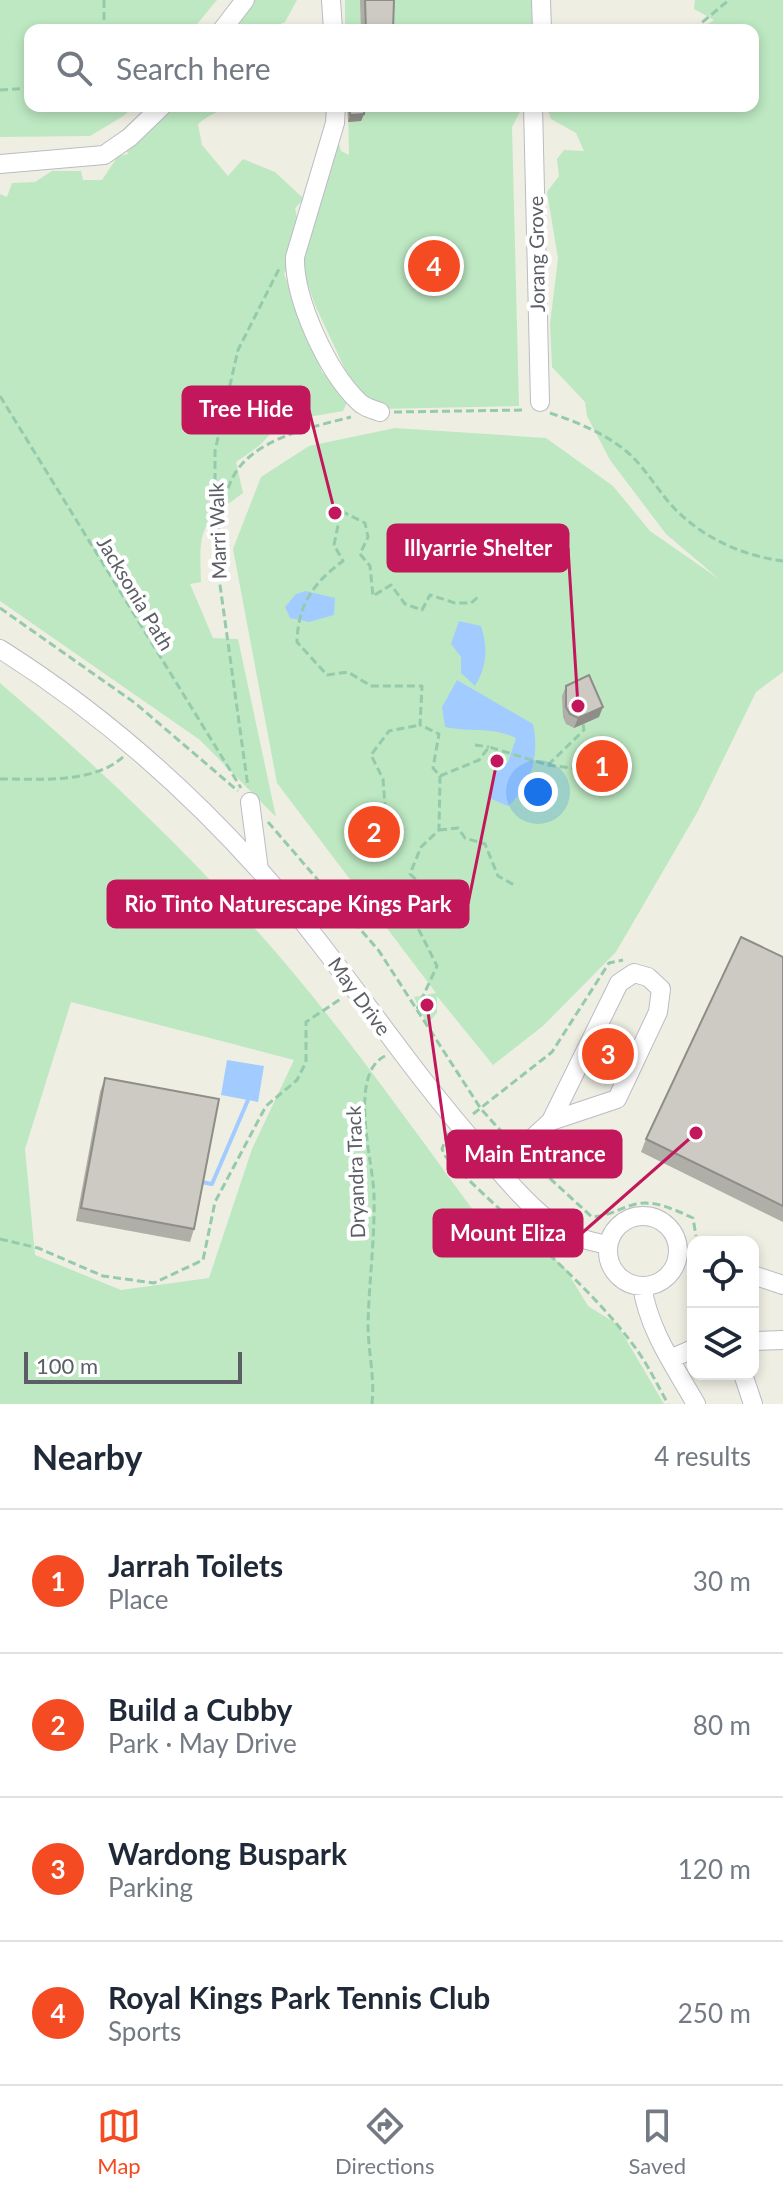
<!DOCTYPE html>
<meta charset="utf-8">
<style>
body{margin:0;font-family:Lato,sans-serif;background:#f2f2f3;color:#1f2937}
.controls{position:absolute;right:24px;bottom:24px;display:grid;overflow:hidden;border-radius:16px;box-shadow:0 4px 12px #0003}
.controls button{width:72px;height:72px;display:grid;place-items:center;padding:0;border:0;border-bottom:2px solid #e0e1e3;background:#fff;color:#1f2937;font:40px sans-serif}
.scale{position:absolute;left:24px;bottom:20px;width:218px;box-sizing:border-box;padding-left:8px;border:4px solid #5b5e65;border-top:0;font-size:22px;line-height:28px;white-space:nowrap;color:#5b5e65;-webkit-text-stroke:6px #fff;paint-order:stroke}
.you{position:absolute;left:538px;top:792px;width:28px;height:28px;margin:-20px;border:6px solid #fff;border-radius:50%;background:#1a73e8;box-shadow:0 0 0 12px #1a73e833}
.badge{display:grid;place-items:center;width:52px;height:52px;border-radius:50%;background:#f54b22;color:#fff;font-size:26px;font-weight:700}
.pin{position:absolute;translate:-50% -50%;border:4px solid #fff;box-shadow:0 2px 8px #0006}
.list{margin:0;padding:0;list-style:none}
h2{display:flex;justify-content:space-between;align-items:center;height:104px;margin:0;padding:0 32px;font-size:34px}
h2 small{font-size:26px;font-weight:400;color:#747a83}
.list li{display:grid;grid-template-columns:52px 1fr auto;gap:24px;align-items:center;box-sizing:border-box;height:144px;padding:0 32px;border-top:2px solid #e0e1e3}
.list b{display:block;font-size:30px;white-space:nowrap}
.list p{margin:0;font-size:26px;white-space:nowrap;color:#747a83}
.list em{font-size:26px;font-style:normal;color:#747a83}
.icon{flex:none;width:44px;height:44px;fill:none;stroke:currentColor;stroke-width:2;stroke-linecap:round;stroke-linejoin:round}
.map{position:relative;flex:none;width:783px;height:1404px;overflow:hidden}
.search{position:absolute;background:#fff;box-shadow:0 4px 12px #0003;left:24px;right:24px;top:24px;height:88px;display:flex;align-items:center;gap:20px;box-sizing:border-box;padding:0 28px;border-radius:16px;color:#747a83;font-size:30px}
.sheet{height:680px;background:#fff}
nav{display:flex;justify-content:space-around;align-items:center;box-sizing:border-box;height:112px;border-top:2px solid #e0e1e3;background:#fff;font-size:22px;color:#747a83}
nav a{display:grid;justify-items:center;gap:4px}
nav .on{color:#f54b22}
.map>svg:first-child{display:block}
</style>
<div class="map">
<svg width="783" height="1404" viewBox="0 0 783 1404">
<rect width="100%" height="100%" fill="#efeee3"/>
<!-- green -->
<path fill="#bde8c2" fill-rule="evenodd" d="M 0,0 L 217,0 L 192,30 L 30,30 L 30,106 L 133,106 L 125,115 L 90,136 L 0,137 Z
M 249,0 L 297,0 L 285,22 L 267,30 L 225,30 Z
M 345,0 L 534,0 L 535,30 L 345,30 Z
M 695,0 L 783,0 L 783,672 L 756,692 L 698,811 L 616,952 L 543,1026 L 493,1065 L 437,996 L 437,1013 L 427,1024 L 414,997 L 436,993 L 277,783 L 233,549 L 261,477 L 309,446 L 395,428 L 546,438 L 613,486 L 650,531 L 719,579 L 666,534 L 610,460 L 587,416 L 585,402 L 552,367 L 550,324 L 558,258 L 547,192 L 559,176 L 557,159 L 564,150 L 584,151 L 576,133 L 551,119 L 546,106 L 753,106 L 753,30 L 698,30 L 714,20 L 694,9 Z
M 148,106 L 250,106 L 244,111 C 223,108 214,111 198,124 L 202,145 L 228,176 L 243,159 L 275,172 L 304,199 L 295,208 C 300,229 296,255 284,274 L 322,372 L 349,398 L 343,411 L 303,418 L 289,390 C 278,404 278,410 274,425 C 269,442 249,453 236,462 L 243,493 C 200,524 199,528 201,582 L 190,584 L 213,638 L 238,639 L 276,817 L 200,740 L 0,601 L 0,194 L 7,197 L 12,183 L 35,182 L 52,171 L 81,171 L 83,180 L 102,180 L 118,156 L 128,154 L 120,132 Z
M 348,106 L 523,106 L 512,127 L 519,406 L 377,409 L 358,397 L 315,305 L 299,258 L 338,141 L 341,151 L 349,155 Z
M 0,683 C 94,763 184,848 266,941 C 340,1025 406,1119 473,1210 L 539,1224 L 541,1247 L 565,1268 L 588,1306 L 617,1324 L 664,1404 L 0,1404 ZM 71,1002 L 294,1060 L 252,1149 L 209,1278 L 121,1290 L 35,1255 L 25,1149 Z"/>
<!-- water -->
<path fill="#a2ccff" d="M 306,591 L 335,598 L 334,615 L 309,622 L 290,618 L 285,607 L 296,594 Z
M 459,621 L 481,626 C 488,648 487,666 475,686 L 461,673 L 461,657 L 451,644 Z
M 457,680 L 533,724 C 540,755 531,786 508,806 L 489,798 L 494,772 L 508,762 L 516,738 C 490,726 473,733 445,727 L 442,707 Z
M 227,1060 L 264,1066 L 258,1102 L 221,1095 Z"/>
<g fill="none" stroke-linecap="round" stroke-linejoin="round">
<!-- stream -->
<path stroke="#a2ccff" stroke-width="4" d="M 201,1182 L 212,1184 L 248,1100"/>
<defs>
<path id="minor" d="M 331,0 L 333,30
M 541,0 L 542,30
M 222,30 L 245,0
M 336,106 L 335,123 L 295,257 C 294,299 327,371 358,401 C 363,407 372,409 380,412
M 533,106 L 540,402
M 0,164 L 104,155 L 130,137 L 162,106
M 0,649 C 97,710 186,788 262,873 C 340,961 402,1061 480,1149 C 502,1174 525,1203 552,1223 C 568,1236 588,1241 608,1245
M 250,802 L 259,870
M 498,1170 L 551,1121 L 619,983 L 634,973 L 648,977 L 661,989 L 658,1012 L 617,1099 L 551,1121
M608 1251a35 35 0 1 1 70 0a35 35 0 1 1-70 0Z
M 753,1275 L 783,1285
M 642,1286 C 649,1331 674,1365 696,1404
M 753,1341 L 783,1340
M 670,1359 L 693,1349
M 743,1374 L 753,1404"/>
</defs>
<!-- minor casing -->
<use href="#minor" stroke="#babcc3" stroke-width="20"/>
<!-- path -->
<path stroke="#95caab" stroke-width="3" stroke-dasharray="8 4" stroke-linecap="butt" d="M 104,0 L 104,30
M 693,30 L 729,0
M 0,90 L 30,88
M 0,396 L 241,788
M 394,412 L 526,410
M 550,413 C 577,422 604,433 626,451 C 646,468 657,490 674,508 C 703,538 743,556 783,561
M 335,504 L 341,511 L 334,545 L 343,561 C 313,583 298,605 297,642 L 327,675 L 348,672 L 371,686 L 422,686 L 420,725 L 439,734 L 433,768 L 440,776 L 439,830 L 421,847 L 410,874 L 437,899 L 419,930 L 437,966 L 417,1009
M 341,511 L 365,523 L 368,537 L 360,554 L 370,566 L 373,596 L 391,585 L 405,604 L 422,610 L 430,595 L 455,603 L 471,603 L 478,597
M 215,541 L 215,451 L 238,350 L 279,269
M 215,547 C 220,521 223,485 242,464 C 267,436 316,426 351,417
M 215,549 L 248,787
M 0,608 L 135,703 L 238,791
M 475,745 L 489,747
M 548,765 L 584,730 L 583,724
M 440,776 L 479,760 L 489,747 L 548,765 L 593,771
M 0,779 C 38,779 93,784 123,757
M 372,816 L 385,806 L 383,779 L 371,755 L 389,731 L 420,725
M 268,822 L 379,951 L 481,1109 L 509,1140
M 439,830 L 458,828 L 465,838 L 485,844 L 498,876 L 516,886
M 473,1114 L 552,1052 L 609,963 L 623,960
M 448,1133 L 442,1149 L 446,1157 C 507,1221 586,1279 637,1350 C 649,1367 658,1386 668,1404
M 532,1162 L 592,1217 C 609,1216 620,1208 636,1204 C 656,1200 675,1210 693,1218 L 696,1236
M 0,1239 L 38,1248 L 103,1276 L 154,1283 L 203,1260 L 215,1202 L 266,1106 L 297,1080 L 306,1062 L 306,1022 L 342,998
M 698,1242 L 700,1238
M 692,1257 L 693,1256
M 372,1404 C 375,1378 368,1351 368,1324 C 369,1282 375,1238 374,1196 C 374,1165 347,1074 385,1056"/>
<!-- minor -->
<use href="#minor" stroke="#fff" stroke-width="18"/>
</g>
<!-- wall -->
<path fill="#afaea7" d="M 360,0 L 394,0 L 393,30 L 361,30 Z
M 347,106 L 364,106 L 364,114 L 361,121 L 348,122 Z
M 566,686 L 599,717 L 574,728 L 566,724 L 563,717 L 562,696 Z
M 600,753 L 613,758 L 606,776 L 593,771 Z
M 783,957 L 783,1222 L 641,1152 L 646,1139 Z
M 105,1078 L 194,1229 L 190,1242 L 76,1221 L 100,1092 Z"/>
<!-- shaded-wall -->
<path fill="#8f8d88" d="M 423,106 L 472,106 L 423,107 Z
M 364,114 L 361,121 L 348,122 L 350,115 Z
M 603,707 L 599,717 L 574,728 L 578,718 Z"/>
<!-- building -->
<path fill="#cccac2" stroke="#8f8d88" stroke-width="2" d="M 365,0 L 394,0 L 393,30 L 366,30 Z
M 350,106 L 364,106 L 364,114 L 350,115 Z
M 589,675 L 603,707 L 578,718 L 570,714 L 566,707 L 566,686 Z
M 600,753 L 613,758 L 608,773 L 594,768 Z
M 741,937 L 783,957 L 783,1206 L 646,1139 Z
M 105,1078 L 219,1099 L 194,1229 L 81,1208 Z"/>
<g text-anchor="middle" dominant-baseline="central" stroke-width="8" stroke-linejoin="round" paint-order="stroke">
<!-- street labels -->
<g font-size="20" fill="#5b5e65" stroke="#fff">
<text transform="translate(536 254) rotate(-91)">Jorang Grove</text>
<text transform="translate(217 531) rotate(-92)">Marri Walk</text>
<text transform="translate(136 593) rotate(59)">Jacksonia Path</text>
<text transform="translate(360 996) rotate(54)">May Drive</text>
<text transform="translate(355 1172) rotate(-92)">Dryandra Track</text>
</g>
</g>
<!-- callouts -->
<path fill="none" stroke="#c2185b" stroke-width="3" d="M335 513L309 410M578 706L568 548M497 761L468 904M427 1005L448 1154M696 1133L582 1233"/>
<g fill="#c2185b" stroke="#fff" stroke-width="3">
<circle cx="335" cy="513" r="8"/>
<circle cx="578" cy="706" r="8"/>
<circle cx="497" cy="761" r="8"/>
<circle cx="427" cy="1005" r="8"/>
<circle cx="696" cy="1133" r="8"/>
</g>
<g fill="#c2185b" stroke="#c2185b" stroke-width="3">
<rect x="183" y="387" width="126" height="46" rx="8"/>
<rect x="388" y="525" width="180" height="46" rx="8"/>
<rect x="108" y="881" width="360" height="46" rx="8"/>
<rect x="448" y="1131" width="173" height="46" rx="8"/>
<rect x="434" y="1210" width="148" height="46" rx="8"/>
</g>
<g font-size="22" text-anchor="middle" font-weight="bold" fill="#fff">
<text x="246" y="417">Tree Hide</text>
<text x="478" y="556">Illyarrie Shelter</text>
<text x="288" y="912">Rio Tinto Naturescape Kings Park</text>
<text x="535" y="1162">Main Entrance</text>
<text x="508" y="1241">Mount Eliza</text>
</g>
</svg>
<div class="controls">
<button><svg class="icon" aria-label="locate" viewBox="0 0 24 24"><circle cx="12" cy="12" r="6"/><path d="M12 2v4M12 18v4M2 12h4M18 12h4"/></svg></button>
<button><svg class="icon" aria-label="layers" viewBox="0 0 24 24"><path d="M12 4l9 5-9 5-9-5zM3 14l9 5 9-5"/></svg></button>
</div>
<div class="scale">100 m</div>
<div class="you"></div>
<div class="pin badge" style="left:602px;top:766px">1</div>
<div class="pin badge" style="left:374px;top:832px">2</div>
<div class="pin badge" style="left:608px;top:1054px">3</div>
<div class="pin badge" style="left:434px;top:266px">4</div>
<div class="search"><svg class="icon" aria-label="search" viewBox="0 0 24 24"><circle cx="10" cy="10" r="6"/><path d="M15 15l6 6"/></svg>Search here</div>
</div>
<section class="sheet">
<h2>Nearby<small>4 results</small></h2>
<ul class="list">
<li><span class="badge">1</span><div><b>Jarrah Toilets</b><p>Place</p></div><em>30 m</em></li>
<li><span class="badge">2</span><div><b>Build a Cubby</b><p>Park · May Drive</p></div><em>80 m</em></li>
<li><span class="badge">3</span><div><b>Wardong Buspark</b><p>Parking</p></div><em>120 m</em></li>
<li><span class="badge">4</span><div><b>Royal Kings Park Tennis Club</b><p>Sports</p></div><em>250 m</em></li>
</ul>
</section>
<nav>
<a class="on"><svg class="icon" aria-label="map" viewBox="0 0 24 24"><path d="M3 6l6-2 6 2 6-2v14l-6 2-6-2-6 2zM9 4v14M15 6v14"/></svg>Map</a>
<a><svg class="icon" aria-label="directions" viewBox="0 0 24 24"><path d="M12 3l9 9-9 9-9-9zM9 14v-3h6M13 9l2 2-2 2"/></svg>Directions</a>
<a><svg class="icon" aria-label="saved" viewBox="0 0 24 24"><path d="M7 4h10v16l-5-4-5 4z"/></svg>Saved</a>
</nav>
